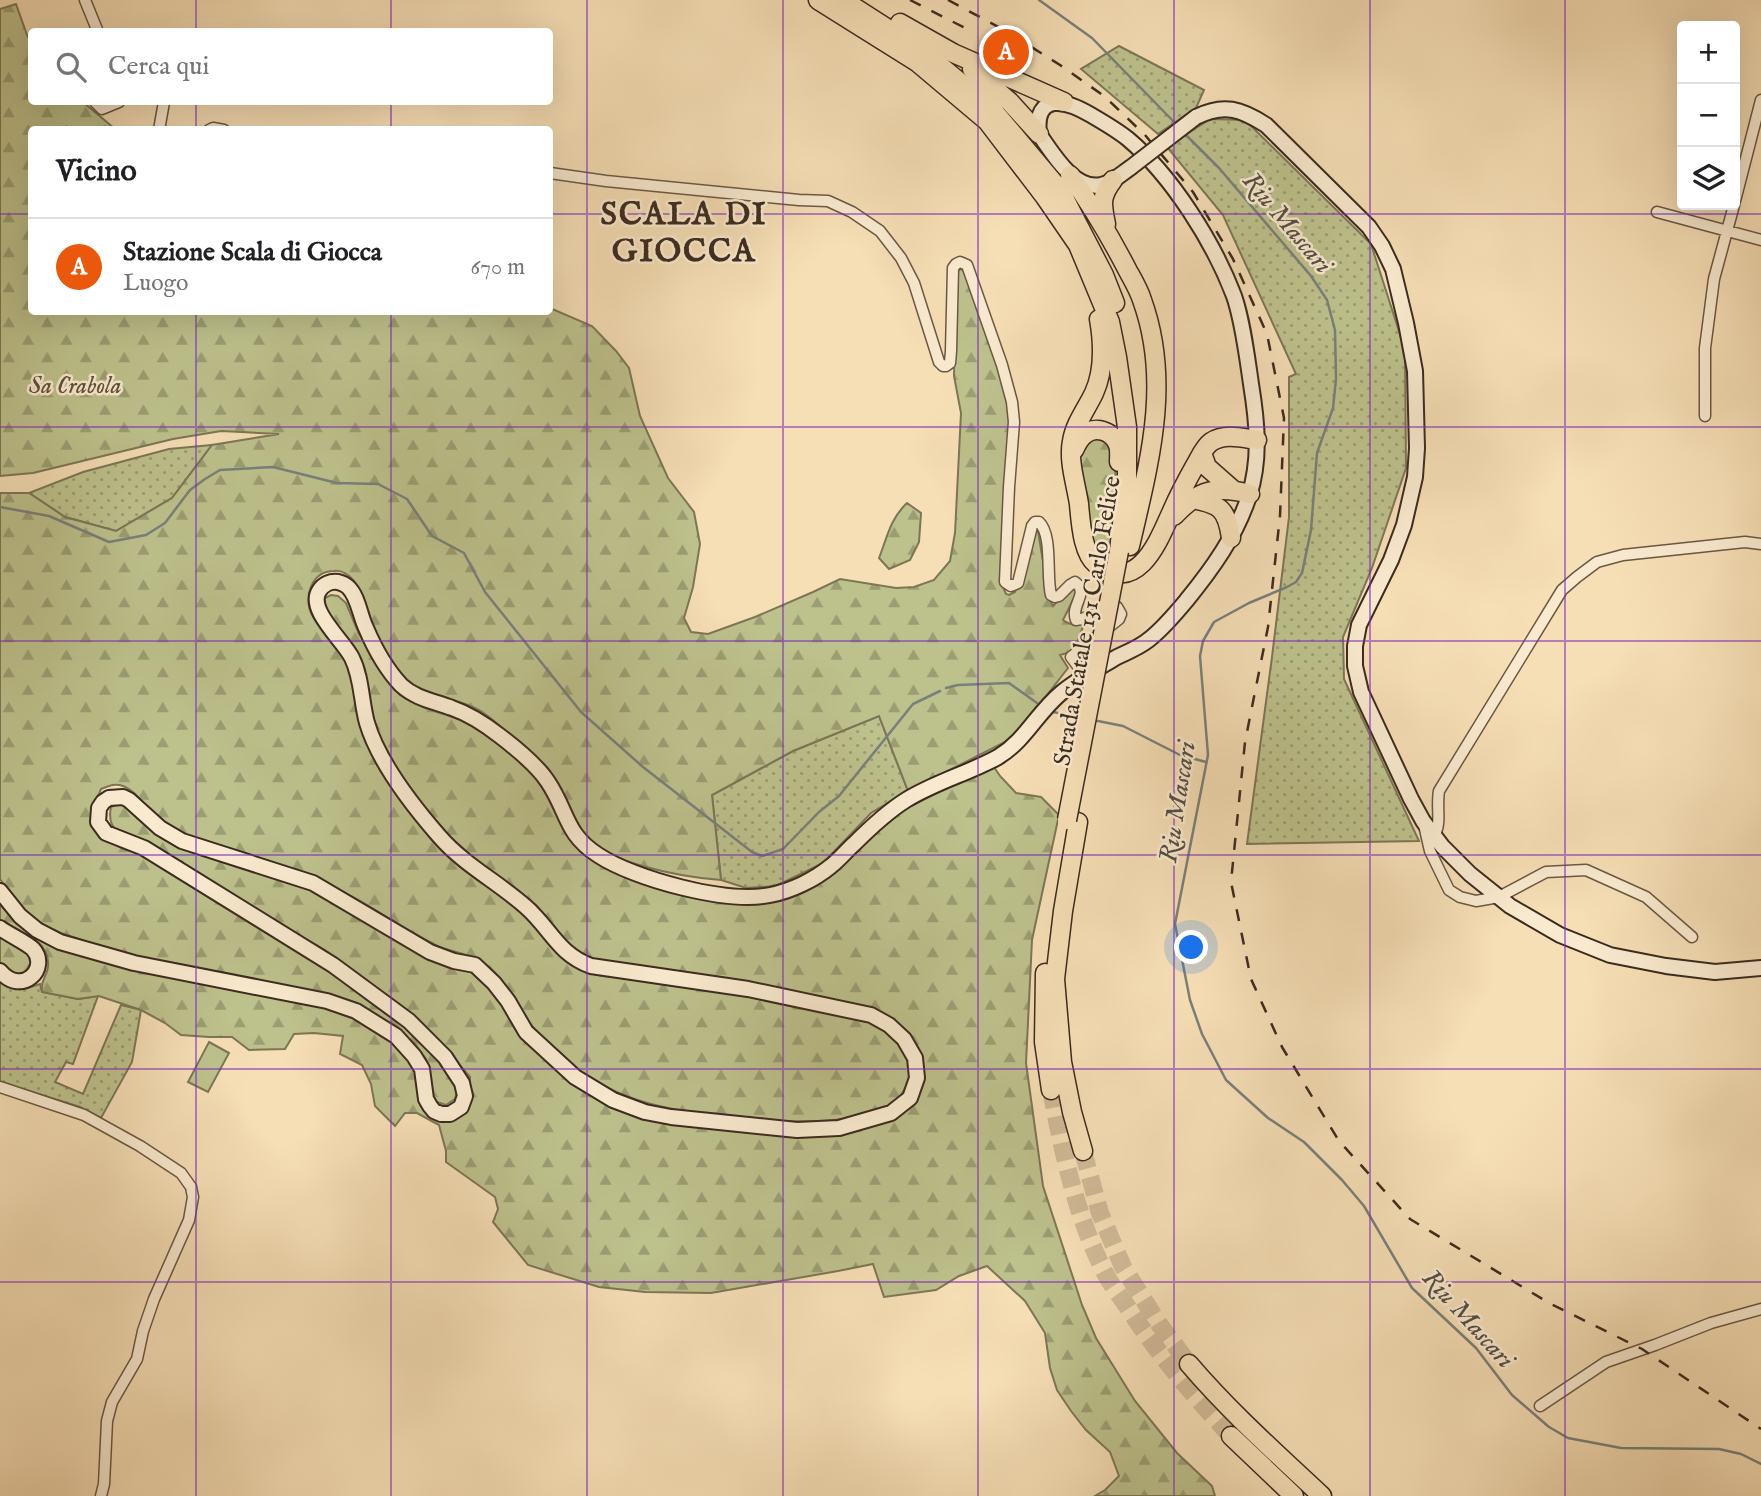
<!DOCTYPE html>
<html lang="it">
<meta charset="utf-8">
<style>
body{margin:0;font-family:"IM FELL English",serif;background:#f6f6f6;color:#202124}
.controls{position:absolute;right:21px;top:21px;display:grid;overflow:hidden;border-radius:7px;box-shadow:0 7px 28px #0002}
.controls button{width:63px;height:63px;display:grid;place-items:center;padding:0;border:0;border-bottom:2px solid #e0e0e0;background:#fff;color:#202124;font:35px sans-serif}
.you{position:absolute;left:1192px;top:948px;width:24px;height:24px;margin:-18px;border:5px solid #fff;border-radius:50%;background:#1a73e8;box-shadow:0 0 0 10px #1a73e833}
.badge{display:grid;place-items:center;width:46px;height:46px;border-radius:50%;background:#ea580c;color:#fff;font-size:23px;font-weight:700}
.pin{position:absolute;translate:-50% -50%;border:4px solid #fff;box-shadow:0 2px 7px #0006}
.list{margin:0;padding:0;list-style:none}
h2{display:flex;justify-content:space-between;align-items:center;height:91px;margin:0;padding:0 28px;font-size:30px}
h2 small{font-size:23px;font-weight:400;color:#757577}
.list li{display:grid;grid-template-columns:46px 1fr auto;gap:21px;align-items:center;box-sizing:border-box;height:98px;padding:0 28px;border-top:2px solid #e0e0e0}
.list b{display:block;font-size:26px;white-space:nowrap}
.list p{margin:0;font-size:23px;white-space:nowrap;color:#757577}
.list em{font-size:23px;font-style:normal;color:#757577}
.icon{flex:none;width:38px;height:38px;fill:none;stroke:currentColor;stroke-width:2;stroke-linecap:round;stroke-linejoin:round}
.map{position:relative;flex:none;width:1761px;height:1496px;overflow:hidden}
.search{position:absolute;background:#fff;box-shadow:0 7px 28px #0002;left:28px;top:28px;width:525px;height:77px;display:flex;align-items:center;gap:18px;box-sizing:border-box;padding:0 24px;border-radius:7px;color:#757577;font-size:26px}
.panel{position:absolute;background:#fff;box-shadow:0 7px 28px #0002;left:28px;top:126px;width:525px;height:189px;border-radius:7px}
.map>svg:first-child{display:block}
</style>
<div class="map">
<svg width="1761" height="1496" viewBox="0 0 1761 1496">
<defs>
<pattern id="grass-dots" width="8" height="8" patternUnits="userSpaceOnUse" patternTransform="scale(1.75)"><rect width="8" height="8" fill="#bdc18c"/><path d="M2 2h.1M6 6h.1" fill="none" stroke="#9b9d72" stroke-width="1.8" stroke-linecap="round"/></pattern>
<pattern id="forest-firs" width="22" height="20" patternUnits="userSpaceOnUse" patternTransform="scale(1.75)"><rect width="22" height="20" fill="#bdc18c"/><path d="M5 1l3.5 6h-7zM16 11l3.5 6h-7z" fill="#9b9d72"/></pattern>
</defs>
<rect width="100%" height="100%" fill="#f6deb5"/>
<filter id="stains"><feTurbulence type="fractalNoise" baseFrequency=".00286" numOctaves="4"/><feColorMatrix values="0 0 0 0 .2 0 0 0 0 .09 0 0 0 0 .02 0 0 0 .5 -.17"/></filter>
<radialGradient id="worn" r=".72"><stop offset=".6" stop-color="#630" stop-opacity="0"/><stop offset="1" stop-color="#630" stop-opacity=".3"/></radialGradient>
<!-- grass -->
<path fill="url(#grass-dots)" stroke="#7c7656" stroke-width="2" d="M 1119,46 L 1204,90 L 1196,108 L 1158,134 L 1081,69 Z
M 1210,119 L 1245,120 L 1371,244 L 1405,350 L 1406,468 L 1372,568 L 1343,637 L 1344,679 L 1419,841 L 1247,844 L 1272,657 L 1289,517 L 1289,377 L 1296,374 L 1223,215 L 1167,147 Z
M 212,445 L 172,498 L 116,531 L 65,517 L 29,493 L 83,472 L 169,449 Z
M 879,716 L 908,791 L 871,813 L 823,863 L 776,886 L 746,888 L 721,880 L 712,795 L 793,751 Z
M 0,979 C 16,993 21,991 40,984 L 42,992 L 78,999 L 98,996 L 73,1064 L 66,1062 L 55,1082 L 83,1094 L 121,1005 L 141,1010 L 132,1062 L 101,1118 L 80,1107 L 0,1082 Z"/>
<!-- forest -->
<path fill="url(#forest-firs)" stroke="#7c7656" stroke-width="2" d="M 16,4 L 27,35 L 31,41 L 32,102 L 83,102 L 115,129 L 32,130 L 32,312 L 550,312 L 550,308 L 592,326 L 616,351 L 629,368 L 640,416 L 668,478 L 694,512 L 700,544 L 693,587 L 684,618 L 691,632 L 708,634 L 755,617 L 813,592 L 840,579 L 896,588 L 914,587 L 934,580 L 950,561 L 955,533 L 961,413 L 954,376 L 956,278 L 958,271 L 961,269 L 965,272 L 987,330 L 1006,393 L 1011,431 L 1000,580 L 1006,594 L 1009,595 L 1015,592 L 1037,525 L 1049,598 L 1053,606 L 1072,586 L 1076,589 L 1075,596 L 1063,620 C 1069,625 1077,625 1084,624 L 1074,651 L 1060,655 L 1068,668 L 1043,700 L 1009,740 L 908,791 L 879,716 L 793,751 L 712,795 L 721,880 C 682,877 605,864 579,831 C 565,813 562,786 548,768 C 540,760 529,752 521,745 C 509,735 498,723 485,714 C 461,696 421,700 400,676 C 385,659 375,635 368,613 C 364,603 360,590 354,581 C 349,575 342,570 334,571 C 311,571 303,598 312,615 C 321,632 339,644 347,662 C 362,694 373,728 386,761 C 390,771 393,785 399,794 C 406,803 424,818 433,826 C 462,853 491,880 519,907 C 538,926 552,954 575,967 C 595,980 632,977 656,980 C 715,987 772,1001 830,1014 C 848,1017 870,1017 886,1028 C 898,1037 908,1053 910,1067 C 911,1083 902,1098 888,1106 C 841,1134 697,1118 644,1102 C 618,1094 593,1082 571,1065 C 556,1052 541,1038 530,1023 C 514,1001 503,973 478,960 C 465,952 448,952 434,944 C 396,925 361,898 321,882 C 273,862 223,852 176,831 C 166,826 165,827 156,819 C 146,809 137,791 123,786 C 114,783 109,786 101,789 L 92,811 L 102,837 L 123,849 L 143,853 L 308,955 L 392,1013 L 452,1073 L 457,1091 L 455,1099 L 446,1105 L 437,1102 L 433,1098 L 426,1059 L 414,1043 L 383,1020 L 360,1007 L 345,1000 L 313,992 L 130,956 L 61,933 L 35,921 L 19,906 L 0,879 L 0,493 L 29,493 L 65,517 L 116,531 L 172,498 L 212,445 L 279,434 L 221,431 L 173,439 L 33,473 L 0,476 L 0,9 Z
M 1091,437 L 1108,437 L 1116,462 L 1114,508 L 1116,525 L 1107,561 L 1097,554 L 1094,546 L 1078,452 Z
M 907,503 L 921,513 L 919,542 L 910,560 L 889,569 L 879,558 C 887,538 890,519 907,503 Z
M 331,595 L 338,596 L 346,603 L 359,634 L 400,695 L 425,708 L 468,722 L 493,737 L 544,785 L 572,842 L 595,859 L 635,878 L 687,896 L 750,904 L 810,886 L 849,859 L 881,829 L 905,809 L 948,787 L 994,767 L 1000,776 L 1016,793 L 1041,797 L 1059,815 L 1032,940 L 1026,1063 L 1043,1186 L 1082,1305 L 1096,1338 L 1135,1401 L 1177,1453 L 1212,1486 L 1215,1496 L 1095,1496 L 1105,1490 L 1119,1476 L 1110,1452 L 1086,1430 L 1071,1411 L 1057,1390 L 1050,1368 L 1045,1333 L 1025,1301 L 987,1266 L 959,1276 L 936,1290 L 884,1297 L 873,1264 L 838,1271 L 711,1293 L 645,1292 L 599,1287 L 528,1265 L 493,1222 L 498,1209 L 495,1197 L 446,1162 L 446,1151 L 439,1125 L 417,1113 L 405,1113 L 395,1126 L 375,1106 L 371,1084 L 362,1065 L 340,1054 L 343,1036 L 314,1033 L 294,1034 L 285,1049 L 249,1050 L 232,1037 L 209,1037 L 181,1035 L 165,1023 L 141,1010 L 99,996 L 78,999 L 42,992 C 40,980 47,977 48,967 C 51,940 19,931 0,921 L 0,904 L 17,924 L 46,942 L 350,1013 L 399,1046 L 411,1061 L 416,1075 L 420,1104 L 427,1111 L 442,1116 L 470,1098 L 470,1077 L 435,1037 L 419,1023 L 325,950 L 254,910 L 157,848 C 137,837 104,839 111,807 L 116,805 L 125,804 L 154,830 L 313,887 L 473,969 L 576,1086 L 703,1126 L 757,1133 L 819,1135 L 865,1128 L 888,1121 L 905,1110 L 917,1095 L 902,1028 L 587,960 L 568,946 L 555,927 L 536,905 L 484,867 L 443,831 L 396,772 L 376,733 L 363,669 L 355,648 L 324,608 L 325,598 Z
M 0,934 L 22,946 L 32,957 L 31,968 L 18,977 L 0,964 Z"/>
<!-- pitch -->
<path fill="#bdc18c" stroke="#7c7656" stroke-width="2" d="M 209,1042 L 229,1053 L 208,1092 L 188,1082 Z"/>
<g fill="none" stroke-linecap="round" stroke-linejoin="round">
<!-- stream -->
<path stroke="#78807b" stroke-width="2.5" d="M 1039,0 L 1092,38 L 1176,124
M 1183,132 L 1219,168 L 1311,276 L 1327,300 L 1335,330 L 1336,379 L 1333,408 L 1317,453 L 1311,530 L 1302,573 L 1296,582 L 1287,587 L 1249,603 L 1214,622 L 1203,641 L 1200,656 L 1208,755 L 1175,924 L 1190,1000 L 1202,1034 L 1226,1080 L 1268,1118 L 1304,1142 L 1342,1180 L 1364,1206 L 1412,1288 L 1476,1348 L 1512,1395 L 1549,1427 L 1568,1438 L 1621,1448 L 1719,1449 L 1741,1454 L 1761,1464
M 0,507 L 49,516 L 109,542 L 146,535 L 165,523 L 190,490 L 205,479 L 220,470 L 273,467 L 337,483 L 378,484 L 407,499 L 432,536 L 464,553 L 485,592 L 581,712 L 643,767 L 752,852 L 762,856 L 783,849 L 819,812 L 839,796 L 913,704 L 940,691
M 946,688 L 958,685 L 1009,683 L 1037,703
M 1049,711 L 1080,718
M 1093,720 L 1123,726 L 1180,755 L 1206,762"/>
<!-- highway-tunnel -->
<path stroke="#d1ba97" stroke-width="18" stroke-dasharray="18 9" stroke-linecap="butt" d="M 1051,1090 C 1063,1153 1076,1217 1106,1275 C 1112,1286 1120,1296 1127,1306 C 1157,1353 1193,1395 1231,1436
M 1083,1151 L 1100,1213 L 1123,1267 L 1159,1324 L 1189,1364"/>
<defs>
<path id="street" d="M 85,0 L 98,32
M 95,102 L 102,109 L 119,102
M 159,130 L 164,102
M 209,130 L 213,128 L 224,130
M 550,173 L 606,181 L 799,200 L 828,201 L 852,212 L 880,231 L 901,258 L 914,283 L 939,362 L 943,366 L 946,366 L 950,363 L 951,351 L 953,268 L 956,264 L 960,262 L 967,265 L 1002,365 L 1012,402 L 1014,422 L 1009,487 L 1005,582 L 1011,586 L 1018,583 L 1032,526 L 1035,522 L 1039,522 C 1053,535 1046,576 1051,595 L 1055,597 L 1059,596 L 1070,585 L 1075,582 C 1090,593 1070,605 1076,620 C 1091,618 1103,609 1117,607 L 1121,614 L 1119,619 L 1071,657 L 1085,676
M 1735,201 L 1761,100
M 1657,212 L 1761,240
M 1705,416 L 1705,348 L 1714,279 L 1734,205
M 1424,825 L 1430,851 L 1449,890 L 1460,897 L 1476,901 L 1499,897 L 1546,872 L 1586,870 L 1646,897 L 1692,937
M 1434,836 C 1442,823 1436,807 1439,791 L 1562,590 L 1577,577 L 1597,562 L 1623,555 L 1745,542 L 1761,544
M 0,1087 L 84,1115 L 140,1146 L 181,1173 L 191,1187 L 193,1197 L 189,1220 L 154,1299 L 143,1331 L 137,1359 L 112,1402 L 107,1421 L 104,1484 L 101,1496
M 1540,1406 L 1606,1362 L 1655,1345 L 1711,1323 L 1761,1309"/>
<path id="secondary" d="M 1196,117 C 1224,103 1241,109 1266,125 L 1369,227 L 1382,246 L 1393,269 L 1406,323 L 1415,371 L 1417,448 L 1415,477 L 1404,525 L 1391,560 L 1359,625 L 1355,646 L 1355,666 L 1361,692 L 1411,799 L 1423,821 L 1442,846 L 1470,874 L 1510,906 L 1560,935 L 1610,955 L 1666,966 L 1715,972 L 1761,968
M 0,891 L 20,916 L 37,930 L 60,942 L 134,963 L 327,1001 L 356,1011 L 396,1036 L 414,1056 L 422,1069 L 426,1099 L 430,1106 L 434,1111 L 441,1114 L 450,1114 L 461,1107 L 465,1096 L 462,1083 L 445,1057 L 409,1021 L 333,965 L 144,848 L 106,833 L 98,822 L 99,808 L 103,802 L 109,798 L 123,797 L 129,800 L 160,828 L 182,841 L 313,883 L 430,952 L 454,961 L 475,965 L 494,983 L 508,1001 L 526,1032 L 575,1077 L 613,1100 L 645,1112 L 671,1117 L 797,1130 L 839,1128 L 891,1113 L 910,1098 L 917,1078 L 915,1058 L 904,1039 L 889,1025 L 871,1015 L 748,989 L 591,966 C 558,954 551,929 526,907 C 498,882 464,865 439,836 C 412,805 379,763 367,723 C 361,701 362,678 352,658 C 344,641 307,610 319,591 C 323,584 331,581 338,582 C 342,583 345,584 348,587 C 358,596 360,616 366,628 C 374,647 387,670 401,685 C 416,699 434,701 452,708 C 469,714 486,725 500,736 C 517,749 537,765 548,782 C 568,812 565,834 598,855 C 634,879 727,904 770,895 C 791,891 814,880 831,866 C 839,860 847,850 855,843 C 871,827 887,812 906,800 C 935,782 969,773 998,757 C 1026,740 1036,714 1061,693 C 1078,679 1098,668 1117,657 C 1127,652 1138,648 1147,641 C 1162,630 1174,615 1186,601 C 1212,569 1236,536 1249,496 C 1261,459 1257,421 1251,384 C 1247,357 1243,322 1234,296 C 1214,243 1172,176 1128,139 C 1117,130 1103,122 1091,115 C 1066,100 1034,92 1039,134 C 1052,152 1074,191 1101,185 C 1112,183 1121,174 1130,168
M 0,928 C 8,934 27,943 33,949 C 50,968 22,997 0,971"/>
<path id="highway" d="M 818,0 L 917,62 L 987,121 L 1045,197 L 1078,245 L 1110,322 L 1117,357 L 1127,427 L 1127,479 L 1119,551
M 843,0 L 921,50 L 992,109 L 1060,190 L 1104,275 L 1115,303
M 900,23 L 953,53 L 1064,102
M 972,69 L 1010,102 L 1039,134
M 1070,175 C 1092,206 1111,238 1128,271 C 1133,280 1139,290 1142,300 C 1172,383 1149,463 1130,546
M 1106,224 C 1102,204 1100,197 1113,180
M 1099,319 C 1103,342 1104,371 1094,393 C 1087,408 1075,423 1072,441 C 1068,461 1076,484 1079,504 C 1080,516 1081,529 1084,541 C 1086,549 1090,559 1096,564 C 1138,595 1158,542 1172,511 C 1179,495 1187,480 1196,464 C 1200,457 1204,447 1211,442 C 1225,433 1242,438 1257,440
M 1074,450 C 1077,444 1079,439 1084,435 C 1095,425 1113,431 1118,445 C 1120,450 1119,457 1119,462
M 1202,453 L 1207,467 L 1232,489
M 1192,499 C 1220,504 1227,509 1231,538
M 1174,516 C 1198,490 1216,485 1250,494
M 1078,822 L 1063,911 L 1055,979 L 1062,1062 L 1072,1112 L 1083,1151
M 1045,973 L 1044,1042 L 1051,1090
M 1189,1364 C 1230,1412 1276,1453 1322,1496
M 1231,1436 L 1294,1496"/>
</defs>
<!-- street casing -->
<use href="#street" stroke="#6a5844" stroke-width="13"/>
<!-- secondary casing -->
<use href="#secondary" stroke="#3b2b1f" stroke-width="18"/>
<!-- highway casing -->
<use href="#highway" stroke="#3b2b1f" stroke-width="21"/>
<!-- street -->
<use href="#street" stroke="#f9eacf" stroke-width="10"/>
<!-- secondary -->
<use href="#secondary" stroke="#f9eacf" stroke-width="14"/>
<!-- highway -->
<use href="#highway" stroke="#f6deb5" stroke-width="18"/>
<!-- rail -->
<path stroke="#3b2b1f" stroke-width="2.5" stroke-dasharray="12 12" stroke-linecap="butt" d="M 910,0 L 969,30
M 948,0 L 1006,31 L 1060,65 L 1104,96 L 1145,135 L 1193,192 L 1233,259 L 1267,334 L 1284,418 L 1280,516 L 1268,627 L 1245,742 L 1231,882 L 1251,979 L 1282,1047 L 1339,1141 L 1410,1219 L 1549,1303 L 1642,1349 L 1761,1429"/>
<defs>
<path id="secondary-bridge" d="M 1130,168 L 1196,117"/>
<path id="highway-bridge" d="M 1067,820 L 1119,551"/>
</defs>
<!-- secondary-bridge casing -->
<use href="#secondary-bridge" stroke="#3b2b1f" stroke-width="18" stroke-linecap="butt"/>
<!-- highway-bridge casing -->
<use href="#highway-bridge" stroke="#3b2b1f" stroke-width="21" stroke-linecap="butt"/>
<!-- secondary-bridge -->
<use href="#secondary-bridge" stroke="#f9eacf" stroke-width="14"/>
<!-- highway-bridge -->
<use href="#highway-bridge" stroke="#f6deb5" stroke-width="18"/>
</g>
<!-- grid -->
<path fill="none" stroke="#7b2cbf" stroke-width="2" stroke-opacity="0.55" d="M 196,0 L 196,32M 391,0 L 391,32M 587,0 L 587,1496M 783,0 L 783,1496M 978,0 L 978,1496M 1174,0 L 1174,1496M 1370,0 L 1370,1496M 1565,0 L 1565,1496M 196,102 L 196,130M 391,102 L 391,130M 0,214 L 32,214M 550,214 L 1761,214M 196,312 L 196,1496M 391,312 L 391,1496M 0,427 L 1761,427M 0,641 L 1761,641M 0,855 L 1761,855M 0,1069 L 1761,1069M 0,1282 L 1761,1282"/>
<g text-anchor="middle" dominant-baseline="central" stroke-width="5" stroke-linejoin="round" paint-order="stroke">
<!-- park labels -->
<g font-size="24" font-style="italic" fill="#5c503a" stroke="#f9eacf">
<text x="75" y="386">Sa Crabola</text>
</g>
<!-- street labels -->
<g font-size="24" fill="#3b2b1f" stroke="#f9eacf">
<text transform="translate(1088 621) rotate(-80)">Strada Statale 131 Carlo Felice</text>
</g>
<!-- water labels -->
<g font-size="26" font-style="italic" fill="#544e45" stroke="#f9eacf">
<text transform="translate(1287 223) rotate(50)">Riu Mascari</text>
<text transform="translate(1178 802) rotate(-81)">Riu Mascari</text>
<text transform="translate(1468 1319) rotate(48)">Riu Mascari</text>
</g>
<!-- district labels -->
<g font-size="32" font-weight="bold" letter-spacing="2" fill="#3b2b1f" stroke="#f9eacf">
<text x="684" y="215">SCALA DI<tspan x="684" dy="37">GIOCCA</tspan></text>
</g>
</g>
<rect width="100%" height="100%" filter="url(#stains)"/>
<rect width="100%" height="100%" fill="url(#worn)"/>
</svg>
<div class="controls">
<button>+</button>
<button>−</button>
<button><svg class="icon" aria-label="layers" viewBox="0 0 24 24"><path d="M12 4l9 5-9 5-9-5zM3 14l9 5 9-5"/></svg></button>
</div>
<div class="you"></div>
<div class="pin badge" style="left:1006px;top:52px">A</div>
<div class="search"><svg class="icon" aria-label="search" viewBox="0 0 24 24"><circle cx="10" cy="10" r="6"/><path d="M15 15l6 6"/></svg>Cerca qui</div>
<section class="panel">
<h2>Vicino<small></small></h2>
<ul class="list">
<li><span class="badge">A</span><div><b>Stazione Scala di Giocca</b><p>Luogo</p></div><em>670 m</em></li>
</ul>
</section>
</div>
